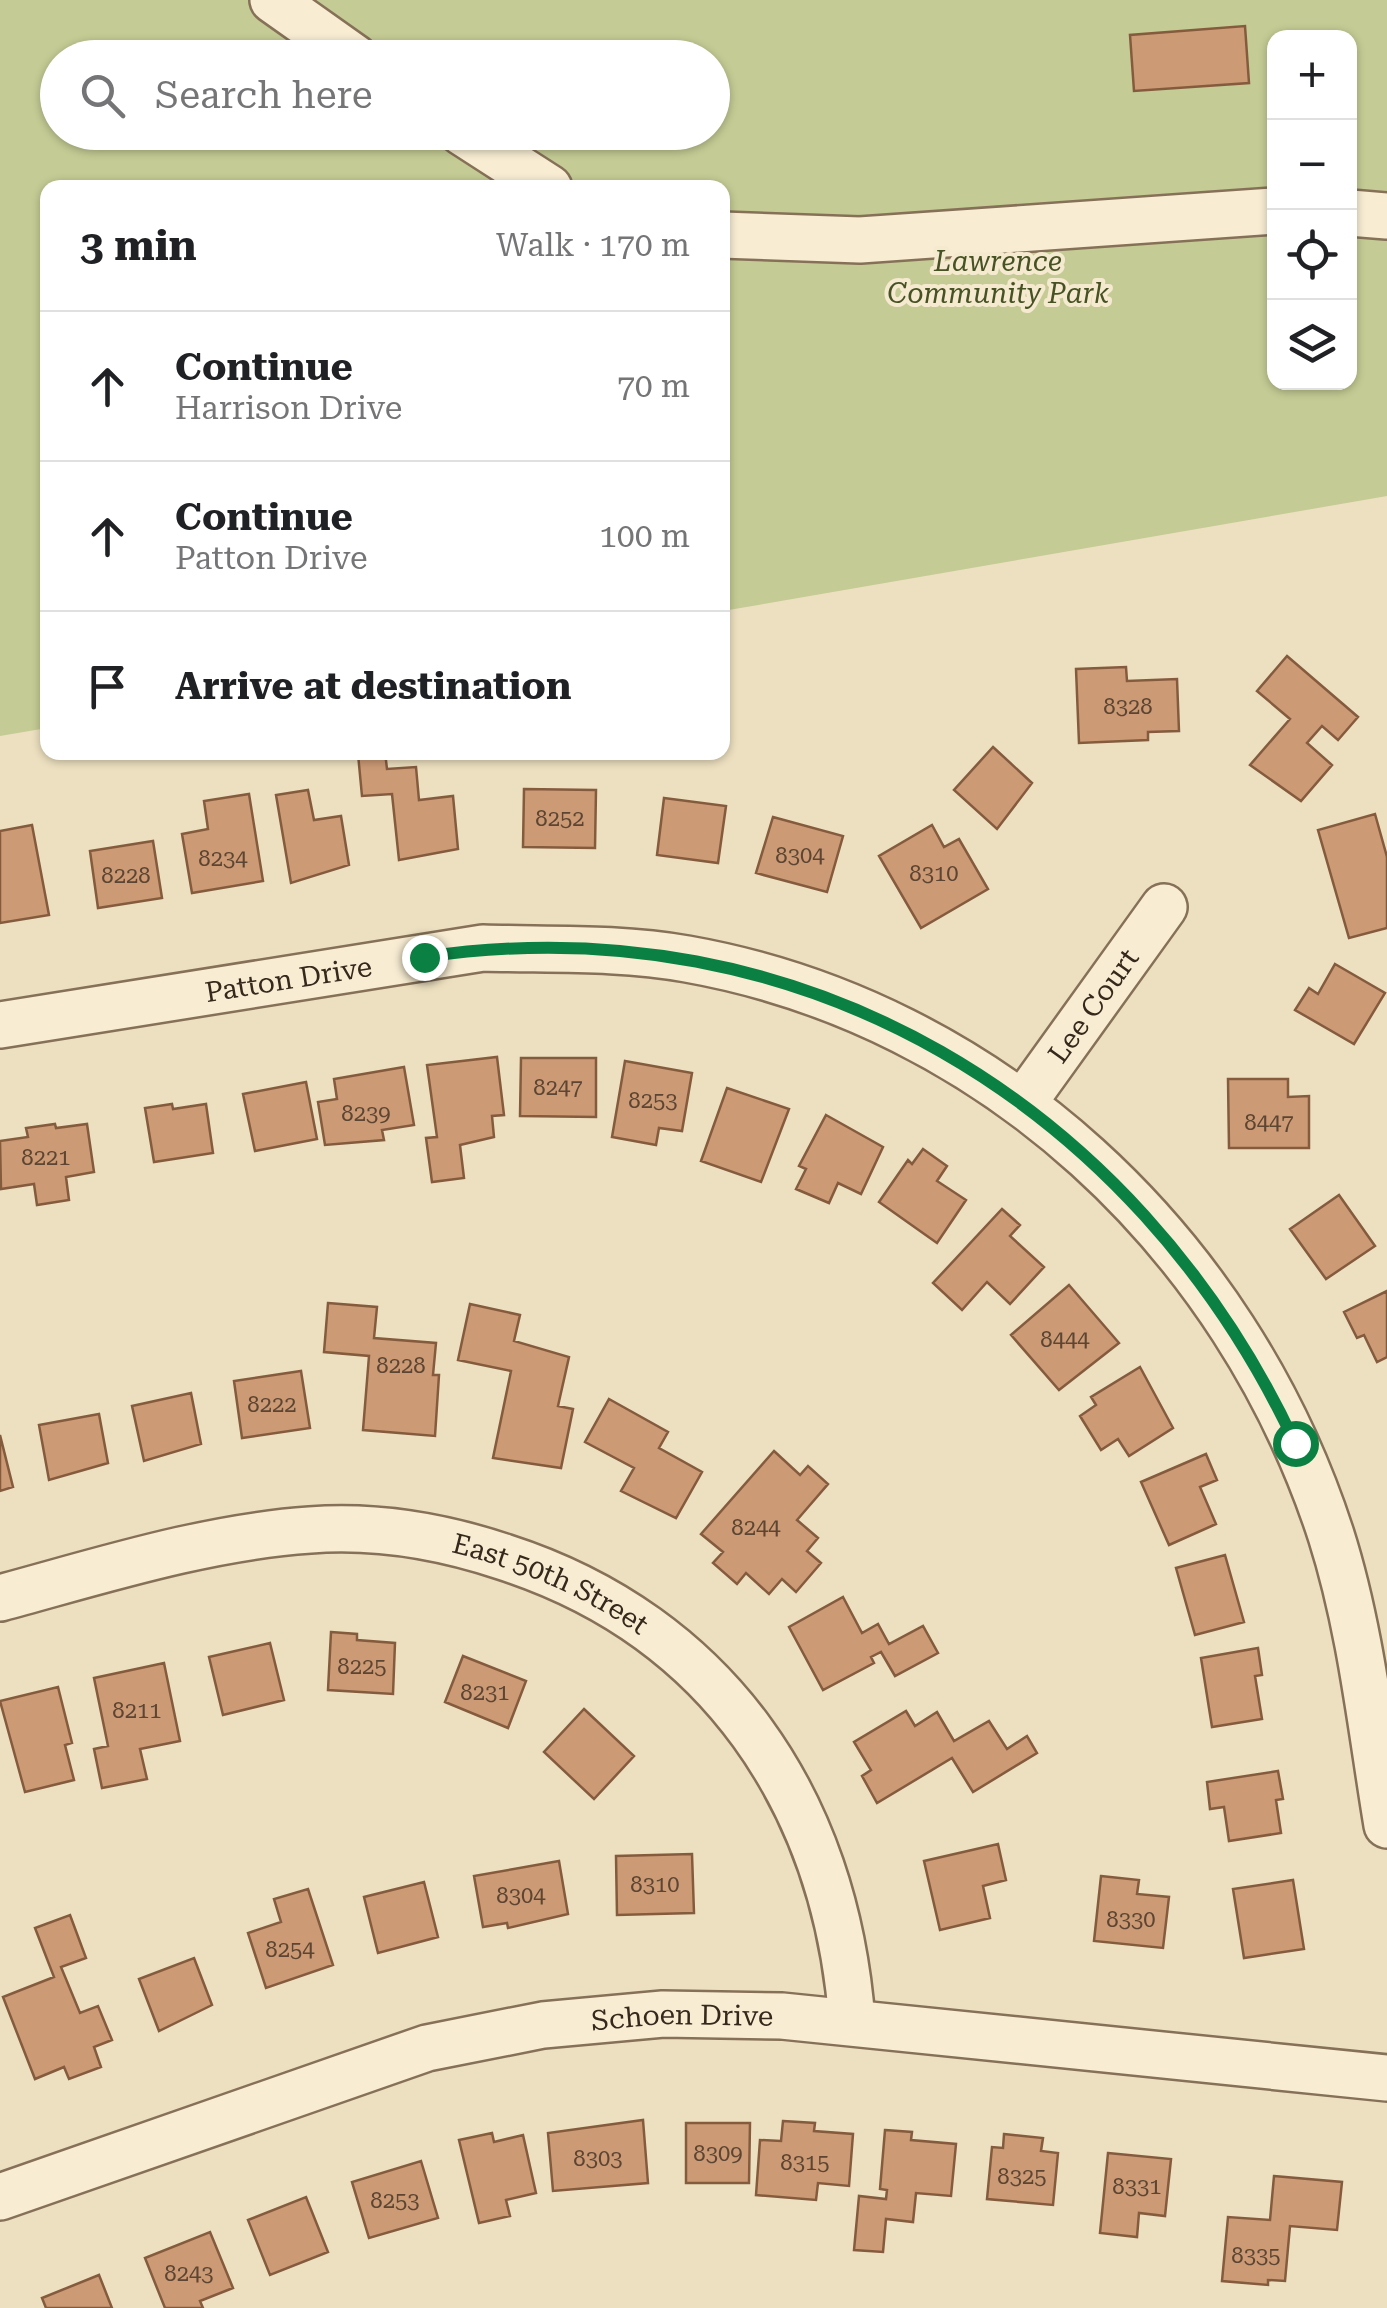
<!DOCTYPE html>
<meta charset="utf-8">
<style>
body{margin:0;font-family:"Roboto Serif",serif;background:#f2f2f2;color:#202124}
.controls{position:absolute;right:30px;top:30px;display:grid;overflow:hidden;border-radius:20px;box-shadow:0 2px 8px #0004}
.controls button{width:90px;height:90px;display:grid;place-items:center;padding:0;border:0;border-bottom:2px solid #e0e0e0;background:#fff;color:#202124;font:50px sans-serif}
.stop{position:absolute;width:30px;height:30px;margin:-22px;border:8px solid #0b8043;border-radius:50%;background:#fff}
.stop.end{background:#0b8043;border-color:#fff;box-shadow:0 2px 10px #0008}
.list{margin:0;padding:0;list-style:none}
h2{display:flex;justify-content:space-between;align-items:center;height:130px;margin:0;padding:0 40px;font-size:42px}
h2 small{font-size:32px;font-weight:400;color:#757577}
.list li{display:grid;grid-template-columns:65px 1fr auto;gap:30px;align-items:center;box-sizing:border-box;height:150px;padding:0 40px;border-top:2px solid #e0e0e0}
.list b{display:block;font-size:38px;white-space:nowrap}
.list p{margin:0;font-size:32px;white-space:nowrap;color:#757577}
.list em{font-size:32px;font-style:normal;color:#757577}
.icon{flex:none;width:55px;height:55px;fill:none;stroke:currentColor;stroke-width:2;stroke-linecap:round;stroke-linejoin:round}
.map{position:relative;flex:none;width:1387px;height:2308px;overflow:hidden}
.search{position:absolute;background:#fff;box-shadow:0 2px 8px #0004;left:40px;top:40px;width:690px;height:110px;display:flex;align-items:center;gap:25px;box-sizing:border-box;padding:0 35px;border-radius:55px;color:#757577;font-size:38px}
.panel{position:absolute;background:#fff;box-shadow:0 2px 8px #0004;left:40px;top:180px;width:690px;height:580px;border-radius:20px}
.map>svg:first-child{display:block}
</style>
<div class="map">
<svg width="1387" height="2308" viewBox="0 0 1387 2308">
<rect width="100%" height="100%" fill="#ede0c0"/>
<!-- green -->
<path fill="#c4cb94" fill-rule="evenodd" d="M 0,0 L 1387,0 L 1387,496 L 723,611 L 722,188 L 48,188 L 47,728 L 0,736 ZM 1274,38 L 1350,38 L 1350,382 L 1274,382 ZM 58,58 L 712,58 L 712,132 L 58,132 Z"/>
<!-- building -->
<path fill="#cc9a75" stroke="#855b3e" stroke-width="2.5" d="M 1245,26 L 1249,83 L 1134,91 L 1130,35 Z
M 1287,656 L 1358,717 L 1338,740 L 1322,726 L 1307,743 L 1332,765 L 1301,801 L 1250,765 L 1290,719 L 1257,691 Z
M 1126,667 L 1127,681 L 1177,679 L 1179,731 L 1148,732 L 1148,740 L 1079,743 L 1076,669 Z
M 993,747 L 1032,783 L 997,829 L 954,790 Z
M 385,752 L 387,769 L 416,767 L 419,800 L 453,796 L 458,849 L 399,860 L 392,794 L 362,796 L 358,754 Z
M 524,789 L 596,790 L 595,848 L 523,847 Z
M 308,790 L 314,820 L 341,816 L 349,865 L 291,883 L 276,795 Z
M 249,794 L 263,881 L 192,893 L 182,834 L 208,829 L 204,801 Z
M 664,798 L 726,806 L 718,863 L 657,855 Z
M 1375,814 L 1387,857 L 1387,928 L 1349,938 L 1318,830 Z
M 773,817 L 843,836 L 827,892 L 756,873 Z
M 32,825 L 49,915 L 0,923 L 0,831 Z
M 932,825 L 944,847 L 959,839 L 988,889 L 921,928 L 879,856 Z
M 153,841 L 162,898 L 98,908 L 90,851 Z
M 1335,964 L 1385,993 L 1354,1044 L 1295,1010 L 1309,988 L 1318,994 Z
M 497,1057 L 504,1115 L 492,1116 L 494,1137 L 460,1145 L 464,1178 L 432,1182 L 426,1138 L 437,1137 L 427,1065 Z
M 521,1058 L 596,1058 L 596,1117 L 520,1116 Z
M 625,1061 L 692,1073 L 682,1131 L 659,1128 L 656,1145 L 612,1137 Z
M 404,1067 L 414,1125 L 382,1130 L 384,1140 L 325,1145 L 318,1102 L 337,1099 L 334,1079 Z
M 1228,1079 L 1288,1079 L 1288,1097 L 1309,1096 L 1309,1148 L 1229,1148 Z
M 306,1082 L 317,1139 L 255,1151 L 243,1094 Z
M 727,1088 L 789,1109 L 761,1182 L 701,1161 Z
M 172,1104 L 173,1109 L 206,1104 L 213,1153 L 154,1162 L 145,1108 Z
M 826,1115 L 883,1147 L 861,1194 L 838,1183 L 829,1203 L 796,1189 L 806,1169 L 799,1166 Z
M 55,1124 L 56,1128 L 87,1124 L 94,1172 L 66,1177 L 69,1200 L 37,1205 L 34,1184 L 1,1189 L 0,1141 L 28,1137 L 26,1128 Z
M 923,1149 L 947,1166 L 937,1181 L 966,1200 L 937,1243 L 879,1202 L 908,1160 L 912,1164 Z
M 1339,1195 L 1375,1246 L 1326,1279 L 1290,1229 Z
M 1002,1209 L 1020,1225 L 1010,1236 L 1044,1267 L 1010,1304 L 987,1282 L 962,1310 L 933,1283 Z
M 1069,1285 L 1119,1343 L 1059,1390 L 1011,1335 Z
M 1387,1291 L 1387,1357 L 1377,1362 L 1364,1335 L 1357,1338 L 1344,1312 Z
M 328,1303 L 377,1307 L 374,1338 L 436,1343 L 433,1375 L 439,1375 L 435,1436 L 363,1430 L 369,1356 L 324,1352 Z
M 470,1304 L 520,1315 L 514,1341 L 569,1357 L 558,1406 L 573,1409 L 561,1468 L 493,1458 L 511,1371 L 458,1360 Z
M 1140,1367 L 1173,1428 L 1129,1456 L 1118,1439 L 1101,1450 L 1080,1416 L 1096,1405 L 1091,1397 Z
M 301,1371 L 310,1428 L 242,1438 L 234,1381 Z
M 191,1393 L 201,1444 L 144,1461 L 132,1406 Z
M 609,1399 L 668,1432 L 659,1448 L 702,1472 L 676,1518 L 621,1491 L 634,1468 L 585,1442 Z
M 99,1414 L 108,1463 L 49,1480 L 39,1425 Z
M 0,1435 L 13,1487 L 0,1491 Z
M 774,1451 L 800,1475 L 808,1466 L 828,1484 L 797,1520 L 818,1538 L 807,1551 L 821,1563 L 796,1592 L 782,1579 L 769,1594 L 746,1573 L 737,1584 L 713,1563 L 723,1552 L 701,1534 Z
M 1206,1454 L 1217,1480 L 1200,1487 L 1216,1524 L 1169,1545 L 1141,1482 Z
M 1225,1555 L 1244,1622 L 1195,1635 L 1176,1568 Z
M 843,1597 L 862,1633 L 878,1624 L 889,1644 L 923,1626 L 938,1653 L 895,1676 L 881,1652 L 871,1657 L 874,1663 L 823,1690 L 789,1627 Z
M 331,1632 L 357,1634 L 357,1640 L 395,1643 L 393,1694 L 328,1690 Z
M 270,1643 L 284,1700 L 223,1715 L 209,1657 Z
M 1258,1648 L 1262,1675 L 1255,1676 L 1262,1719 L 1212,1727 L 1201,1658 Z
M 463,1656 L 526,1681 L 508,1728 L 445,1702 Z
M 164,1663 L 180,1741 L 140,1749 L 147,1779 L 102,1788 L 94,1749 L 108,1746 L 94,1678 Z
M 58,1687 L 72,1743 L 65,1745 L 74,1780 L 25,1792 L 0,1701 Z
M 584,1709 L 634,1756 L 594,1799 L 544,1752 Z
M 906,1711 L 915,1726 L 937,1712 L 954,1741 L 989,1721 L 1007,1749 L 1027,1736 L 1037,1753 L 973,1792 L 952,1758 L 877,1803 L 862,1776 L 871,1770 L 854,1742 Z
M 1278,1771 L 1283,1799 L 1276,1800 L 1281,1833 L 1229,1841 L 1224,1807 L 1210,1809 L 1207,1782 Z
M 998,1844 L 1006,1880 L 983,1886 L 990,1918 L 940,1930 L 924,1861 Z
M 692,1854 L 694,1913 L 617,1915 L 616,1856 Z
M 559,1861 L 568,1914 L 508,1928 L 507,1923 L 483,1927 L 474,1876 Z
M 1101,1876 L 1139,1880 L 1137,1894 L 1169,1897 L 1163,1948 L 1094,1941 Z
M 1293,1880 L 1304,1949 L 1244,1958 L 1233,1889 Z
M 424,1882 L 438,1937 L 378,1953 L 364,1897 Z
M 308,1889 L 333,1965 L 266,1988 L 248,1933 L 281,1922 L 274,1899 Z
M 70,1915 L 86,1958 L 61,1967 L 80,2013 L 98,2006 L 112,2040 L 94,2047 L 101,2067 L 69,2079 L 64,2067 L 35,2079 L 3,1997 L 54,1977 L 35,1928 Z
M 194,1958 L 212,2005 L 159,2031 L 139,1979 Z
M 643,2120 L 648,2183 L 553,2191 L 548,2133 Z
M 783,2121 L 815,2123 L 814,2131 L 853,2134 L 849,2186 L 818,2183 L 816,2200 L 756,2195 L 760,2140 L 781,2141 Z
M 686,2123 L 750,2123 L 749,2183 L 686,2183 Z
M 885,2130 L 912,2132 L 911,2140 L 956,2144 L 951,2196 L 916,2193 L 913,2222 L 886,2219 L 883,2252 L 854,2250 L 859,2196 L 886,2199 L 887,2190 L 880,2189 Z
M 492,2133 L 494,2142 L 523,2135 L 536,2193 L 506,2200 L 510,2216 L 479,2223 L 459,2140 Z
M 1004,2134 L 1043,2138 L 1041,2151 L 1058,2153 L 1053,2205 L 987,2199 L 992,2147 L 1003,2148 Z
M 1108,2153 L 1171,2159 L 1165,2216 L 1139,2213 L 1137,2237 L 1100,2233 Z
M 421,2161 L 438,2218 L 369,2238 L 352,2182 Z
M 1274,2176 L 1342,2182 L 1337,2230 L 1290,2226 L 1285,2281 L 1268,2280 L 1268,2285 L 1222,2281 L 1228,2217 L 1270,2220 Z
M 306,2197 L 328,2252 L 270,2275 L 248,2220 Z
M 210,2232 L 233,2288 L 200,2301 L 203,2308 L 165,2308 L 145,2258 Z
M 99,2275 L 112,2308 L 46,2308 L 42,2298 Z"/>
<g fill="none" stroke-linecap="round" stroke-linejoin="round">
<defs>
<g id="street">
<path d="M 273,0 L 355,58"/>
<path d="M 462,132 L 549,188"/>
<path d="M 1350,213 L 1387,216"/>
<path d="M 722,235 L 860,240 L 1274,211"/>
<path id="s1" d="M 0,1025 L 483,948 C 551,950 619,947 687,959 C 991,1013 1236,1242 1331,1535 C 1361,1629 1371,1729 1387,1825"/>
<path id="s2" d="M 1023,1103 L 1164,907"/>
<path id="s3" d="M 0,1598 C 100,1571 206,1537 310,1530 C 376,1525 441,1536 504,1557 C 718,1626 836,1802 852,2022"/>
<path id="s4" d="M 0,2197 L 427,2048 L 543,2025 L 663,2014 L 782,2016 L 1387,2078"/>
</g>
</defs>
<!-- street casing -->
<use href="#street" stroke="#867158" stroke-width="50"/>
<!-- street -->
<use href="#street" stroke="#f8edd3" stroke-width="45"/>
</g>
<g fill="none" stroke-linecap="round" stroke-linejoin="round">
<!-- route -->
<path stroke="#0b8043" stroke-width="12" d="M 424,957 C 800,901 1136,1103 1295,1443"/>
</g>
<g text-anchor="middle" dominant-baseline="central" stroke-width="8" stroke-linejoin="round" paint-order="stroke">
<!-- number labels -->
<g font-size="22" fill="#5c4532">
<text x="1128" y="706">8328</text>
<text x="560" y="818">8252</text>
<text x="800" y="855">8304</text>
<text x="223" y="858">8234</text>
<text x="934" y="873">8310</text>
<text x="126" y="875">8228</text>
<text x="558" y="1087">8247</text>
<text x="653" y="1100">8253</text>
<text x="366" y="1113">8239</text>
<text x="1269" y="1122">8447</text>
<text x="46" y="1157">8221</text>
<text x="1065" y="1339">8444</text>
<text x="401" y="1365">8228</text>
<text x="272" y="1404">8222</text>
<text x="756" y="1527">8244</text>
<text x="362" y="1666">8225</text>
<text x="485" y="1692">8231</text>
<text x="137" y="1710">8211</text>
<text x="655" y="1884">8310</text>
<text x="521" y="1895">8304</text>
<text x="1131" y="1919">8330</text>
<text x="290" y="1949">8254</text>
<text x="718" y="2153">8309</text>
<text x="598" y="2158">8303</text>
<text x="805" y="2162">8315</text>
<text x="1022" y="2176">8325</text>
<text x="1137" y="2186">8331</text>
<text x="395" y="2200">8253</text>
<text x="1256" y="2255">8335</text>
<text x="189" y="2273">8243</text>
</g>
<!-- park labels -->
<g font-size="28" font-style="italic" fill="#465223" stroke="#f5eacf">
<text x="998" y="261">Lawrence<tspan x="998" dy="32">Community Park</tspan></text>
</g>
<!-- street labels -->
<g font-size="28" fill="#36291c" stroke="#f5eacf">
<text stroke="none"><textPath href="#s1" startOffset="292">Patton Drive</textPath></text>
<text stroke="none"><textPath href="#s2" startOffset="120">Lee Court</textPath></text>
<text stroke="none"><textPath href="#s3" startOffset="568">East 50th Street</textPath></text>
<text stroke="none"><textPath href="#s4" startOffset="710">Schoen Drive</textPath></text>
</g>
</g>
</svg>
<div class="controls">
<button>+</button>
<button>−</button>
<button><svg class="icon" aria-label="locate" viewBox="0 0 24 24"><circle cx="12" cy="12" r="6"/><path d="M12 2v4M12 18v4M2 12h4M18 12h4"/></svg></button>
<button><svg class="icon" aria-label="layers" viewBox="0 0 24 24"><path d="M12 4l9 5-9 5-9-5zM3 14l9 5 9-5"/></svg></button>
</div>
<div class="stop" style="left:1295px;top:1443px"></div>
<div class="stop end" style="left:424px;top:957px"></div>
<div class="search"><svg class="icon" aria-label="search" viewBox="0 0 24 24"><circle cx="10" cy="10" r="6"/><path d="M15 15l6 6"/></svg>Search here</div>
<section class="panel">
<h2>3 min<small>Walk · 170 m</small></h2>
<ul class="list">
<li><svg class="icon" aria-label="ahead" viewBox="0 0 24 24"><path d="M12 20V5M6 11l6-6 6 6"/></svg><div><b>Continue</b><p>Harrison Drive</p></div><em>70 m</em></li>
<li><svg class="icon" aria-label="ahead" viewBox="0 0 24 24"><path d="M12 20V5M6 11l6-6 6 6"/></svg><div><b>Continue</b><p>Patton Drive</p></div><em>100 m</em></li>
<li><svg class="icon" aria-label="arrive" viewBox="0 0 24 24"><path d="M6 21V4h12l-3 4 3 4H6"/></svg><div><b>Arrive at destination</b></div></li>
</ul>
</section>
</div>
